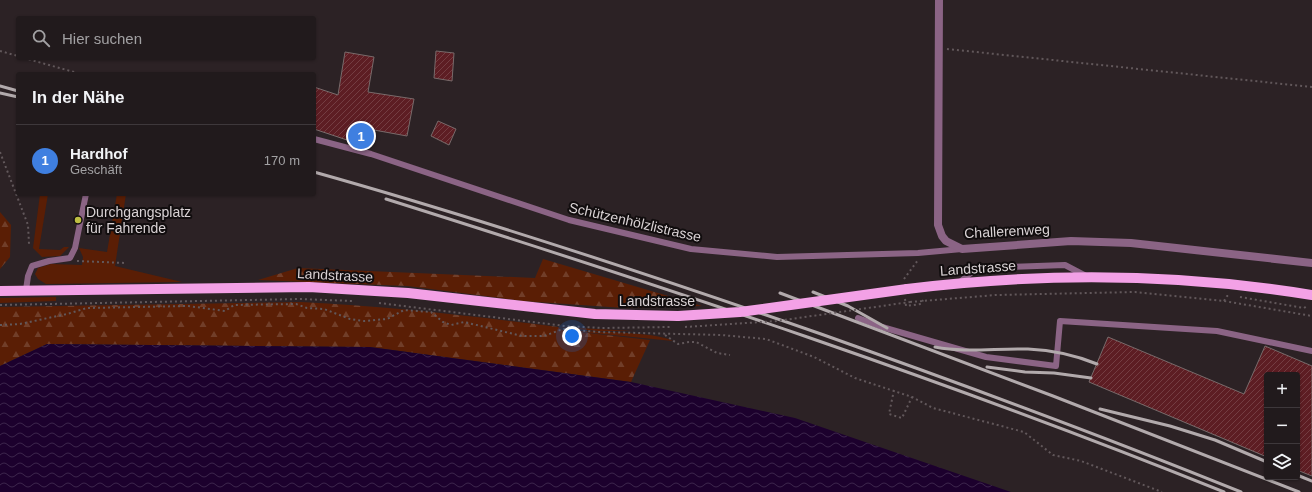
<!DOCTYPE html>
<html lang="de">
<meta charset="utf-8">
<style>
body{margin:0;font-family:Arial,sans-serif;background:#292325;color:#f1f3f6}
.controls{position:absolute;right:12px;bottom:12px;display:grid;overflow:hidden;border-radius:4px;box-shadow:0 1px 3px #0004}
.controls button{width:36px;height:36px;display:grid;place-items:center;padding:0;border:0;border-bottom:1px solid #3e383b;background:#211a1c;color:#f1f3f6;font:20px sans-serif}
.you{position:absolute;left:572px;top:336px;width:14px;height:14px;margin:-10px;border:3px solid #fff;border-radius:50%;background:#1a73e8;box-shadow:0 0 0 6px #1a73e833}
.badge{display:grid;place-items:center;width:26px;height:26px;border-radius:50%;background:#bca0f2;color:#fff;font-size:13px;font-weight:700}
.pin{position:absolute;translate:-50% -50%;border:2px solid #fff;box-shadow:0 1px 4px #0006}
.list{margin:0;padding:0;list-style:none}
h2{display:flex;justify-content:space-between;align-items:center;height:52px;margin:0;padding:0 16px;font-size:17px}
h2 small{font-size:13px;font-weight:400;color:#a2a1a3}
.list li{display:grid;grid-template-columns:26px 1fr auto;gap:12px;align-items:center;box-sizing:border-box;height:72px;padding:0 16px;border-top:1px solid #3e383b}
.list b{display:block;font-size:15px;white-space:nowrap}
.list p{margin:0;font-size:13px;white-space:nowrap;color:#a2a1a3}
.list em{font-size:13px;font-style:normal;color:#a2a1a3}
.icon{flex:none;width:22px;height:22px;fill:none;stroke:currentColor;stroke-width:2;stroke-linecap:round;stroke-linejoin:round}
.map{position:relative;flex:none;width:1312px;height:492px;overflow:hidden}
.search{position:absolute;background:#211a1c;box-shadow:0 1px 3px #0004;left:16px;top:16px;width:300px;height:44px;display:flex;align-items:center;gap:10px;box-sizing:border-box;padding:0 14px;border-radius:4px;color:#a2a1a3;font-size:15px}
.panel{position:absolute;background:#211a1c;box-shadow:0 1px 3px #0004;left:16px;top:72px;width:300px;height:124px;border-radius:4px}
.map>svg:first-child{display:block}
</style>
<div class="map">
<svg width="1312" height="492" viewBox="0 0 1312 492">
<defs>
<pattern id="forest-firs" width="22" height="20" patternUnits="userSpaceOnUse"><rect width="22" height="20" fill="#5a1e05"/><path d="M5 1l3.5 6h-7zM16 11l3.5 6h-7z" fill="#713e29"/></pattern>
<pattern id="water-waves" width="16" height="10" patternUnits="userSpaceOnUse"><rect width="16" height="10" fill="#1c002d"/><path d="M0 5q4-4 8 0t8 0" fill="none" stroke="#3c244b"/></pattern>
<pattern id="building-hatch" width="6" height="6" patternUnits="userSpaceOnUse"><rect width="6" height="6" fill="#5d1d23"/><path d="M-1 1l2-2M0 6l6-6M5 7l2-2" fill="none" stroke="#743d42"/></pattern>
</defs>
<rect width="100%" height="100%" fill="#2c2225"/>
<!-- grass -->
<path fill="#5a1e05" d="M 40,194 L 48,194 L 39,249 L 60,250 L 64,247 L 69,247 L 60,256 L 42,257 L 33,248 Z
M 117,194 L 126,194 L 115,266 L 182,282 L 46,284 L 38,279 L 35,274 L 38,268 L 51,264 L 82,265 L 83,257 L 79,248 L 107,252 Z
M 56,297 L 56,301 L 0,303 L 0,298 Z
M 558,327 L 634,331 L 598,331 Z
M 562,330 C 586,332 655,331 673,341 Z"/>
<!-- forest -->
<path fill="url(#forest-firs)" d="M 0,212 L 11,225 L 10,257 L 0,269 Z
M 543,259 L 702,306 L 624,308 L 523,301 L 407,286 L 258,280 L 298,268 L 535,278 Z
M 301,302 C 387,306 472,316 558,327 L 562,330 L 650,340 L 631,382 L 370,347 L 47,344 L 0,366 L 0,307 Z"/>
<!-- water -->
<path fill="url(#water-waves)" d="M 47,344 L 370,347 L 631,382 L 795,418 L 1011,492 L 0,492 L 0,366 Z"/>
<!-- building -->
<path fill="url(#building-hatch)" stroke="#786a6a" d="M 436,51 L 454,53 L 452,81 L 434,78 Z
M 345,52 L 374,57 L 368,92 L 414,99 L 407,136 L 352,126 L 347,140 L 314,129 L 314,87 L 338,95 Z
M 438,121 L 456,129 L 449,145 L 431,136 Z
M 1108,337 L 1244,394 L 1265,346 L 1312,366 L 1312,476 L 1297,470 L 1297,375 L 1267,375 L 1267,457 L 1089,382 Z"/>
<g fill="none" stroke-linecap="round" stroke-linejoin="round">
<!-- path -->
<path stroke="#62585b" stroke-width="2" stroke-dasharray="2 3" stroke-linecap="butt" d="M 947,49 L 1312,87
M 0,51 L 18,56
M 24,58 L 81,74
M 0,152 L 28,225 L 29,244
M 77,261 L 126,263
M 904,279 L 918,260
M 1240,297 L 1304,308 L 1307,306
M 905,299 L 906,306 L 921,304 L 923,300
M 1224,301 L 1227,296 L 1231,296
M 910,302 L 996,295 L 1135,292 L 1224,301 L 1312,316
M 379,303 L 565,326 L 602,328 L 671,327
M 0,305 L 300,299 L 353,301
M 0,325 L 20,324 L 67,314 L 87,308 L 188,306 L 225,311 L 234,305 L 296,304 L 307,308 L 324,309 L 350,319 L 364,321 L 387,319 L 404,310 L 431,312 L 443,322 L 451,325 L 464,322 L 522,336 L 544,336 L 563,329 L 598,332 L 721,335 L 766,339 L 814,357 L 855,378 L 912,397 L 933,408 L 1024,432 L 1053,455 L 1081,461 L 1162,492
M 665,335 L 678,344 L 689,342 L 696,342 L 717,353 L 730,355
M 894,390 L 889,414 L 902,418 L 912,397"/>
<!-- service -->
<path stroke="#8b6485" stroke-width="6" d="M 314,139 L 371,154 L 569,220 L 691,249 L 777,257 L 918,253 L 962,249
M 960,282 L 977,268 L 1065,265 L 1086,276
M 26,290 L 28,276 L 32,266 L 49,261 L 70,258 L 75,248 L 86,194
M 858,318 L 882,327 L 986,357 L 1056,366 L 1060,321 L 1217,331 L 1312,351"/>
<!-- minor -->
<path stroke="#8b6485" stroke-width="8" d="M 939,0 L 938,225 L 942,236 L 946,241 L 962,249 L 1071,241 L 1131,243 L 1312,263"/>
<!-- primary -->
<path stroke="#f3a1e6" stroke-width="10" d="M 907,289 C 1043,272 1177,273 1312,295
M 0,291 L 309,287 L 408,293 L 595,314 L 678,316"/>
<!-- rail -->
<path stroke="#b2aaac" stroke-width="3" d="M 0,86 L 18,91
M 0,93 L 18,97
M 314,172 C 485,220 654,276 821,334 C 962,384 1103,436 1241,492
M 386,199 C 669,288 949,381 1224,492
M 813,292 L 848,306 L 887,328
M 780,293 L 1053,396 L 1299,492
M 935,347 C 966,353 996,348 1028,349 C 1051,350 1075,355 1097,364
M 987,367 L 1025,372 L 1054,373 L 1091,378
M 1100,409 L 1170,426 L 1215,440 L 1267,462
M 1297,475 L 1312,481"/>
<!-- path-bridge -->
<path stroke="#62585b" stroke-width="2" stroke-dasharray="2 3" stroke-linecap="butt" d="M 685,327 L 777,321 L 910,302"/>
<!-- primary-bridge -->
<path stroke="#f3a1e6" stroke-width="10" d="M 678,316 L 740,312 L 907,289"/>
</g>
<!-- markers -->
<circle fill="#bebe42" stroke="#110d0e" stroke-width="1.5" cx="78" cy="220" r="4"/>
<g text-anchor="middle" dominant-baseline="central" stroke-width="4" stroke-linejoin="round" paint-order="stroke">
<!-- poi labels -->
<g font-size="14" fill="#d9d2d4" stroke="#110d0e" text-anchor="start">
<text x="86" y="212">Durchgangsplatz<tspan x="86" dy="16">für Fahrende</tspan></text>
</g>
<!-- street labels -->
<g font-size="14" fill="#d9d2d4" stroke="#110d0e">
<text transform="translate(635 222) rotate(13)">Schützenhölzlistrasse</text>
<text transform="translate(1007 231) rotate(-3)">Challerenweg</text>
<text transform="translate(978 268) rotate(-4)">Landstrasse</text>
<text transform="translate(335 275) rotate(3)">Landstrasse</text>
<text x="657" y="301">Landstrasse</text>
</g>
</g>
</svg>
<div class="controls">
<button>+</button>
<button>−</button>
<button><svg class="icon" aria-label="layers" viewBox="0 0 24 24"><path d="M12 4l9 5-9 5-9-5zM3 14l9 5 9-5"/></svg></button>
</div>
<div class="you"></div>
<div class="pin badge" style="left:361px;top:136px;background:#3f7fe0">1</div>
<div class="search"><svg class="icon" aria-label="search" viewBox="0 0 24 24"><circle cx="10" cy="10" r="6"/><path d="M15 15l6 6"/></svg>Hier suchen</div>
<section class="panel">
<h2>In der Nähe<small></small></h2>
<ul class="list">
<li><span class="badge" style="background:#3f7fe0">1</span><div><b>Hardhof</b><p>Geschäft</p></div><em>170 m</em></li>
</ul>
</section>
</div>
